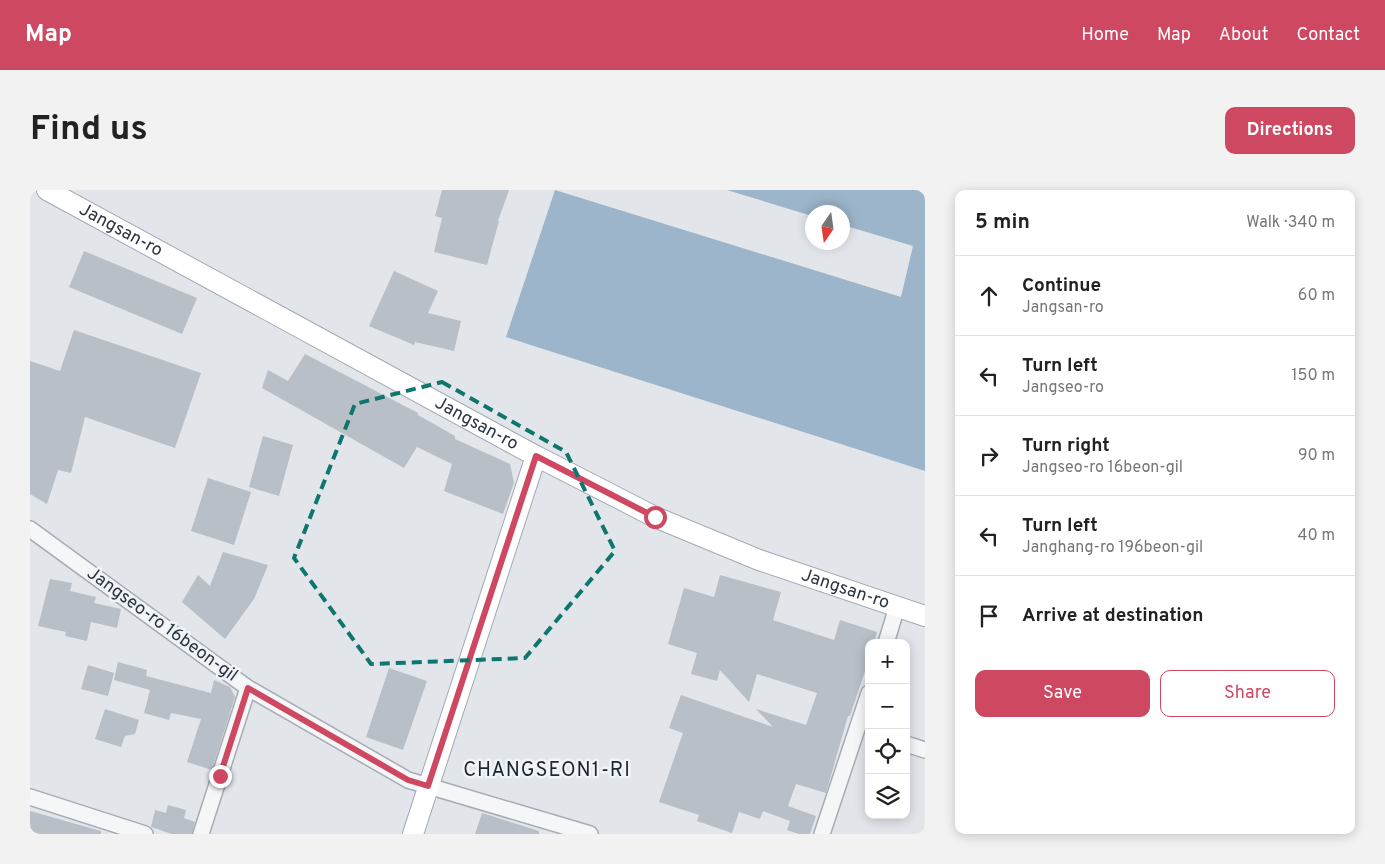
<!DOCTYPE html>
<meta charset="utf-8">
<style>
body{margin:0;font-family:Overpass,sans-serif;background:#f2f2f2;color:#222}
.controls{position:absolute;right:15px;bottom:15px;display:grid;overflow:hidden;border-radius:10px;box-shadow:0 2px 12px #0003}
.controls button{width:45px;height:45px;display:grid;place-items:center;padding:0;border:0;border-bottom:1px solid #e0e0e0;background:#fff;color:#222;font:25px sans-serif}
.compass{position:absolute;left:775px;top:15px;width:45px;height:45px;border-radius:50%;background:#fff;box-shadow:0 2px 12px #0003;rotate:193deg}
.stop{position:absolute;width:15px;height:15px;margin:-11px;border:4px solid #ce4862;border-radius:50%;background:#fff}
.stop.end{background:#ce4862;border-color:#fff;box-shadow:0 1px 5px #0008}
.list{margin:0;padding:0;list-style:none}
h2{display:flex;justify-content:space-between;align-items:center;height:65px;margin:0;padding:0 20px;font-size:21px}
h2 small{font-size:16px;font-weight:400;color:#767676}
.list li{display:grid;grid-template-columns:32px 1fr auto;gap:15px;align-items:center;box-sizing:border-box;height:80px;padding:0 20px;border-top:1px solid #e0e0e0}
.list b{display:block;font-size:19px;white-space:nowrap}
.list p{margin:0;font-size:16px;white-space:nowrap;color:#767676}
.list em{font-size:16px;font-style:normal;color:#767676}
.actions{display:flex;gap:10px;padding:15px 20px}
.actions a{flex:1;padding:11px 0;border:1px solid #ce4862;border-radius:10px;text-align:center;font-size:18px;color:#ce4862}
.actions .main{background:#ce4862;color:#fff}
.icon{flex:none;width:28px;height:28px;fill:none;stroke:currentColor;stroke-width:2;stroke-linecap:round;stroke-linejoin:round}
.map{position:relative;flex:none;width:895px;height:644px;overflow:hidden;border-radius:10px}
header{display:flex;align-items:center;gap:30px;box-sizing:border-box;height:70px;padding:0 25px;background:#ce4862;color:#fff}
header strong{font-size:24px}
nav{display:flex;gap:28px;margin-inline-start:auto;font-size:18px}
.intro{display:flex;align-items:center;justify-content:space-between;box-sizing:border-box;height:120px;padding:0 30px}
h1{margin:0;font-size:35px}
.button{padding:12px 22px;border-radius:10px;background:#ce4862;color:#fff;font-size:18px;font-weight:700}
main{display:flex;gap:30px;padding:0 30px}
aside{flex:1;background:#fff;border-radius:10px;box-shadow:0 2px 12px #0003}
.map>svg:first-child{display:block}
</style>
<header>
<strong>Map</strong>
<nav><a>Home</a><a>Map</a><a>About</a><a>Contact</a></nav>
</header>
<div class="intro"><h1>Find us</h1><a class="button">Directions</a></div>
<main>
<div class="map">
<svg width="895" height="644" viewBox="0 0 895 644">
<rect width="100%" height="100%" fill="#e2e5ea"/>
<!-- water -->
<path fill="#9db5ca" d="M 525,0 L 871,107 L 883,56 L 813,35 L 812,22 L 782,22 L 782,26 L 697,0 L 895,0 L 895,281 L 476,147 Z"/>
<!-- building -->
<path fill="#b9bfc7" d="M 412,0 L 479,0 L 468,31 L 469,31 L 457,75 L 404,62 L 412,28 L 405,26 Z
M 54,61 L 167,108 L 152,144 L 39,97 Z
M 364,81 L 408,101 L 398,123 L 431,131 L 424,161 L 385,152 L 384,155 L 339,136 Z
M 44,140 L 171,183 L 145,258 L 55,227 L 41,283 L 28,280 L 17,314 L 0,304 L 0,171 L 30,181 Z
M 275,164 L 388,223 L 388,225 L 425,246 L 425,249 L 480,274 L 484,293 L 473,324 L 414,301 L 422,274 L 387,257 L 374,278 L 232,198 L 238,180 L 258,191 Z
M 233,246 L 263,255 L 249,306 L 219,297 Z
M 178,288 L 221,302 L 204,355 L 161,341 Z
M 193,362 L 238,375 L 224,409 L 195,449 L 152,412 L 168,385 L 180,396 Z
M 690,385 L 751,402 L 743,430 L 804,450 L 810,430 L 847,442 L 844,453 L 839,453 L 839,469 L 820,526 L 818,526 L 796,603 L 766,594 L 758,616 L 786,626 L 780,644 L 769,644 L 757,640 L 760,631 L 733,621 L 730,629 L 709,622 L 702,643 L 667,631 L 669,625 L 629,612 L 653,543 L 639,538 L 651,505 L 743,537 L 726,519 L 776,535 L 787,503 L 727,484 L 719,512 L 690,480 L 687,491 L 661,484 L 667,463 L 638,454 L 654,398 L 684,407 Z
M 20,389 L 42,393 L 40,401 L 66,407 L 64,413 L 91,419 L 87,438 L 61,432 L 57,451 L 35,446 L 36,442 L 8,436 Z
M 88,472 L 117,480 L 116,486 L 181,503 L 184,490 L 200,497 L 205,507 L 182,580 L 157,572 L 171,529 L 141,523 L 139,530 L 114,523 L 120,500 L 84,490 Z
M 58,475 L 84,483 L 78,506 L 51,499 Z
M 359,478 L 397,491 L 373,560 L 336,547 Z
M 75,519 L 109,530 L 105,544 L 95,546 L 91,557 L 65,549 Z
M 138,615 L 156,620 L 154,628 L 165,632 L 162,644 L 142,644 L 121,637 L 125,620 L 136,623 Z
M 0,621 L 71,641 L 71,644 L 0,644 Z
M 452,623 L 509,641 L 509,644 L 445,644 Z"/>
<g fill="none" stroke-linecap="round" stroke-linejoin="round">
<defs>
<path id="minor" d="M 0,339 L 218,498 L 378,590 L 560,644
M 856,453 L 867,417
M 876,554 L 895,560
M 0,607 L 115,644
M 171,644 L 218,498
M 792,644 L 839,503"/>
<g id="major">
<path id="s1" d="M 17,0 L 506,266 L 625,327 L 729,370 L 895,426"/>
<path d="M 383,644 L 506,266"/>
</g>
</defs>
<!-- minor casing -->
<use href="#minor" stroke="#a7acb4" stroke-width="18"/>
<!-- major casing -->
<use href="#major" stroke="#a1aab6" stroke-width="22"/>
<!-- minor -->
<use href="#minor" stroke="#f4f6f8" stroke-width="15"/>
<!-- major -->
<use href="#major" stroke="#fff" stroke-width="20"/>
</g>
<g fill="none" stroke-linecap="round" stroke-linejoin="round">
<!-- route -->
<path stroke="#ce4862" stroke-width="6" d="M 190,586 L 218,498 L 378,590 L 398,596 L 506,266 L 625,327"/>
</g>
<!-- marked area -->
<path fill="none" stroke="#0f766e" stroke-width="4" stroke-dasharray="10 6" stroke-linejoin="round" d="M 412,192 L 536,262 L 585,361 L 495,468 L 341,474 L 264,368 L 325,214 Z"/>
<g text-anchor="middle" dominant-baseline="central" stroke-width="5" stroke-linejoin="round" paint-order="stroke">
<!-- street labels -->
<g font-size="18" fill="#2a3442" stroke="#f1f4f7">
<text stroke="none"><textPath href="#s1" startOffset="84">Jangsan-ro</textPath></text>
<text stroke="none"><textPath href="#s1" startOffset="489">Jangsan-ro</textPath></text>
<text stroke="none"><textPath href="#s1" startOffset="894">Jangsan-ro</textPath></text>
<text transform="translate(132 435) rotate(36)">Jangseo-ro 16beon-gil</text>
</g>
<!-- quarter labels -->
<g font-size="20" letter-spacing="1" fill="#1c2533" stroke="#f1f4f7">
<text x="517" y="581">CHANGSEON1-RI</text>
</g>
</g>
</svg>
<div class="controls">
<button>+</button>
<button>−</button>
<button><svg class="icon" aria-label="locate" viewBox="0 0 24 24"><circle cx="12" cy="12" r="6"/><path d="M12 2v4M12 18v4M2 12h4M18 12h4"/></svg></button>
<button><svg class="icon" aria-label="layers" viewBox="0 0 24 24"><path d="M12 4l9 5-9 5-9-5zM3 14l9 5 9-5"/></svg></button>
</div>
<svg class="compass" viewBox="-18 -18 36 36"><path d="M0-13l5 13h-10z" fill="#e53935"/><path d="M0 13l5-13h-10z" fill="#767676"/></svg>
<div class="stop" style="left:625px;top:327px"></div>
<div class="stop end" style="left:190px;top:586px"></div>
</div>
<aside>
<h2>5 min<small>Walk · 340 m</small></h2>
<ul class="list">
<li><svg class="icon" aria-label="ahead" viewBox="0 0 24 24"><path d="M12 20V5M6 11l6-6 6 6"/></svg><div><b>Continue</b><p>Jangsan-ro</p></div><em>60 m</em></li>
<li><svg class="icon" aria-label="left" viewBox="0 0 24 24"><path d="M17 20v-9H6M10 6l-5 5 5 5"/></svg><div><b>Turn left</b><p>Jangseo-ro</p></div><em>150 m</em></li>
<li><svg class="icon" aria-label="right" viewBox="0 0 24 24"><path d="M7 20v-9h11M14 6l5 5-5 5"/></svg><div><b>Turn right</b><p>Jangseo-ro 16beon-gil</p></div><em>90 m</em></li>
<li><svg class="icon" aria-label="left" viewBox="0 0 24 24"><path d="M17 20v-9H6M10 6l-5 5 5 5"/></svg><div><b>Turn left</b><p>Janghang-ro 196beon-gil</p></div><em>40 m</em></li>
<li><svg class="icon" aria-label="arrive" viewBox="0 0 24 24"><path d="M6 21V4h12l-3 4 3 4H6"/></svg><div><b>Arrive at destination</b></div></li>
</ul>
<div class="actions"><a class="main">Save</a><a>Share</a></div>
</aside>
</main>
